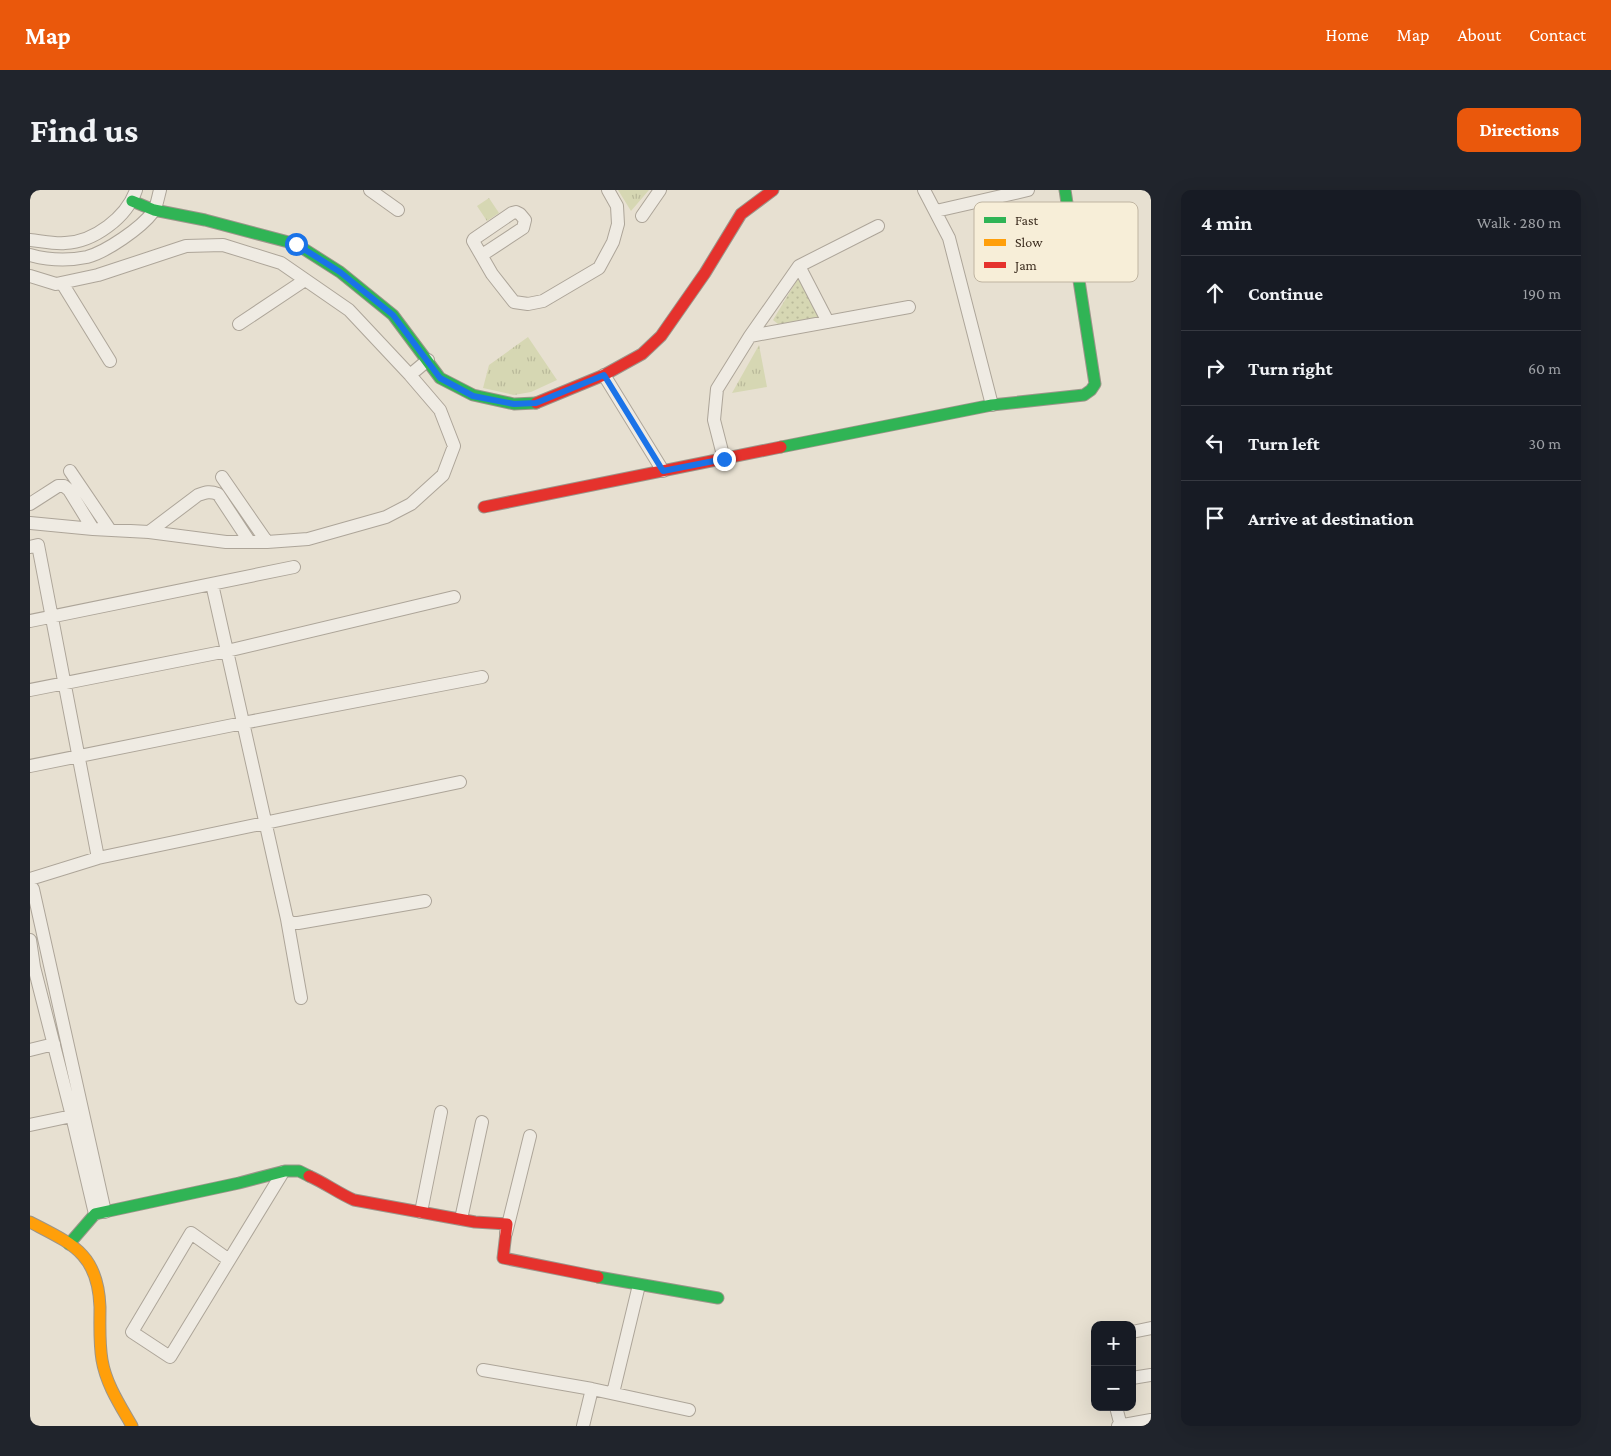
<!DOCTYPE html>
<meta charset="utf-8">
<style>
body{margin:0;font-family:"Crimson Pro",serif;background:#20242c;color:#f1f3f6}
.controls{position:absolute;right:15px;bottom:15px;display:grid;overflow:hidden;border-radius:10px;box-shadow:0 5px 20px #0002}
.controls button{width:45px;height:45px;display:grid;place-items:center;padding:0;border:0;border-bottom:1px solid #363941;background:#171b24;color:#f1f3f6;font:25px sans-serif}
.stop{position:absolute;width:15px;height:15px;margin:-11px;border:4px solid #1a73e8;border-radius:50%;background:#fff}
.stop.end{background:#1a73e8;border-color:#fff;box-shadow:0 1px 5px #0008}
.list{margin:0;padding:0;list-style:none}
h2{display:flex;justify-content:space-between;align-items:center;height:65px;margin:0;padding:0 20px;font-size:21px}
h2 small{font-size:16px;font-weight:400;color:#9ea1a6}
.list li{display:grid;grid-template-columns:32px 1fr auto;gap:15px;align-items:center;box-sizing:border-box;height:75px;padding:0 20px;border-top:1px solid #363941}
.list b{display:block;font-size:19px;white-space:nowrap}
.list em{font-size:16px;font-style:normal;color:#9ea1a6}
.icon{flex:none;width:28px;height:28px;fill:none;stroke:currentColor;stroke-width:2;stroke-linecap:round;stroke-linejoin:round}
.map{position:relative;flex:none;width:1121px;height:1236px;overflow:hidden;border-radius:10px}
header{display:flex;align-items:center;gap:30px;box-sizing:border-box;height:70px;padding:0 25px;background:#ea580c;color:#fff}
header strong{font-size:24px}
nav{display:flex;gap:28px;margin-inline-start:auto;font-size:18px}
.intro{display:flex;align-items:center;justify-content:space-between;box-sizing:border-box;height:120px;padding:0 30px}
h1{margin:0;font-size:35px}
.button{padding:12px 22px;border-radius:10px;background:#ea580c;color:#fff;font-size:18px;font-weight:700}
main{display:flex;gap:30px;padding:0 30px}
aside{flex:1;background:#171b24;border-radius:10px;box-shadow:0 5px 20px #0002}
.map>svg:first-child{display:block}
</style>
<header>
<strong>Map</strong>
<nav><a>Home</a><a>Map</a><a>About</a><a>Contact</a></nav>
</header>
<div class="intro"><h1>Find us</h1><a class="button">Directions</a></div>
<main>
<div class="map">
<svg width="1121" height="1236" viewBox="0 0 1121 1236">
<defs>
<pattern id="grass-tufts" width="24" height="20" patternUnits="userSpaceOnUse" patternTransform="scale(1.25)"><rect width="24" height="20" fill="#d6d7b3"/><path d="M3 7l-1-3M5 7V3M7 7l1-3M15 17l-1-3M17 17v-4M19 17l1-3" fill="none" stroke="#b9b99a"/></pattern>
<pattern id="park-dots" width="8" height="8" patternUnits="userSpaceOnUse" patternTransform="scale(1.25)"><rect width="8" height="8" fill="#d6d7b3"/><path d="M2 2h.1M6 6h.1" fill="none" stroke="#b9b99a" stroke-width="1.8" stroke-linecap="round"/></pattern>
</defs>
<rect width="100%" height="100%" fill="#e7e0d1"/>
<!-- grass -->
<path fill="url(#grass-tufts)" d="M 588,0 L 619,0 L 601,21 Z
M 459,8 L 469,23 L 457,31 L 447,16 Z
M 498,147 L 527,190 L 501,202 L 484,205 L 453,198 L 459,175 Z
M 729,155 L 737,197 L 702,203 Z"/>
<!-- park -->
<path fill="url(#park-dots)" d="M 772,88 L 789,124 L 787,128 L 748,134 L 743,130 L 767,90 Z"/>
<g fill="none" stroke-linecap="round" stroke-linejoin="round">
<defs>
<path id="street" d="M 340,0 L 368,20
M 894,0 L 919,48 L 962,215
M 906,21 L 998,0
M 612,26 L 630,0
M 0,50 C 11,51 24,54 35,53 C 64,52 97,27 106,0
M 0,65 C 18,70 38,71 57,67 C 76,62 111,38 123,22 C 127,16 128,7 130,0
M 452,65 L 493,38 L 495,30 L 490,24 L 486,22 L 482,23 L 444,49 L 443,51 L 462,84 L 484,112 L 498,114 L 513,111 L 569,78 L 583,52 L 588,34 L 587,16 L 578,0
M 769,76 L 798,132
M 0,86 L 26,94 L 68,85 L 156,56 L 193,55 L 251,73 L 319,120 L 380,185
M 32,93 L 80,171
M 209,134 L 275,90
M 720,146 L 879,117
M 574,185 L 633,281
M 694,269 L 684,230 L 687,199 L 720,146 L 769,76 L 848,36
M 40,281 L 80,340
M 192,287 L 237,352
M 0,314 L 28,296 L 34,296 L 39,300 L 63,339
M 0,333 L 63,339 L 119,342 L 196,352 L 237,352 L 278,349 L 356,327 L 381,314 L 413,285 L 424,256 L 410,220 L 380,185 L 398,170
M 119,342 L 168,305 C 176,302 180,301 188,304 L 219,351
M 0,357 L 8,355 L 68,668
M 182,394 L 257,729 L 261,733 L 268,733 L 395,711
M 0,431 L 264,377
M 0,500 L 197,461 L 424,407
M 0,576 L 213,533 L 452,487
M 0,689 L 68,668 L 430,592
M 0,695 L 3,699 L 75,1022
M 257,729 L 271,808
M 0,750 L 4,777 L 42,926 L 65,1024
M 0,860 L 24,854
M 0,935 L 42,926
M 391,1022 L 411,922
M 431,1029 L 452,932
M 476,1043 L 500,946
M 199,1070 L 161,1043 L 102,1142 L 140,1167 L 253,982
M 1102,1142 L 1121,1138
M 453,1180 L 562,1199 L 659,1220
M 1102,1188 L 1121,1185
M 583,1203 L 609,1095
M 1086,1217 L 1091,1236
M 553,1236 L 562,1199
M 1088,1236 L 1121,1230"/>
<path id="fast" d="M 102,11 L 124,20 L 175,30 L 266,54 L 310,82 L 363,125 L 410,188 L 443,205 L 484,214 L 506,213
M 751,257 L 962,215 L 1054,205 L 1061,200 L 1065,194 L 1035,0
M 39,1054 L 65,1024 L 209,993 L 255,981 L 269,981 L 279,986
M 568,1087 L 688,1108"/>
<path id="slow" d="M 0,1032 C 42,1054 68,1063 70,1117 C 70,1135 69,1152 72,1170 C 76,1194 90,1215 102,1236"/>
<path id="jam" d="M 506,213 L 574,185 L 612,164 L 631,146 L 675,83 L 711,24 L 743,0
M 454,317 L 751,257
M 279,986 C 295,993 308,1003 324,1010 L 445,1032 L 477,1034 L 473,1068 L 568,1087"/>
</defs>
<!-- street casing -->
<use href="#street" stroke="#ada599" stroke-width="14"/>
<!-- fast casing -->
<use href="#fast" stroke="#9c958a" stroke-width="13"/>
<!-- slow casing -->
<use href="#slow" stroke="#9c958a" stroke-width="13"/>
<!-- jam casing -->
<use href="#jam" stroke="#9c958a" stroke-width="13"/>
<!-- street -->
<use href="#street" stroke="#efebe3" stroke-width="12"/>
<!-- fast -->
<use href="#fast" stroke="#30b455" stroke-width="11"/>
<!-- slow -->
<use href="#slow" stroke="#ff9f0a" stroke-width="11"/>
<!-- jam -->
<use href="#jam" stroke="#e5322d" stroke-width="11"/>
</g>
<g fill="none" stroke-linecap="round" stroke-linejoin="round">
<!-- route -->
<path stroke="#1a73e8" stroke-width="6" d="M 266,54 L 310,82 L 363,125 L 410,188 L 443,206 L 484,214 L 506,213 L 574,185 L 633,281 L 694,269"/>
</g>
<!-- legend -->
<rect x="944" y="12" width="164" height="80" rx="8" fill="#f7eed8" stroke="#bfb4a1" stroke-width="1"/>
<rect x="954" y="27" width="22" height="6" fill="#30b455"/>
<rect x="954" y="49" width="22" height="7" fill="#ff9f0a"/>
<rect x="954" y="72" width="22" height="6" fill="#e5322d"/>
<g font-size="14" fill="#3d2e20">
<text x="985" y="35">Fast</text>
<text x="985" y="57">Slow</text>
<text x="985" y="80">Jam</text>
</g>
</svg>
<div class="controls">
<button>+</button>
<button>−</button>
</div>
<div class="stop" style="left:266px;top:54px"></div>
<div class="stop end" style="left:694px;top:269px"></div>
</div>
<aside>
<h2>4 min<small>Walk · 280 m</small></h2>
<ul class="list">
<li><svg class="icon" aria-label="ahead" viewBox="0 0 24 24"><path d="M12 20V5M6 11l6-6 6 6"/></svg><div><b>Continue</b></div><em>190 m</em></li>
<li><svg class="icon" aria-label="right" viewBox="0 0 24 24"><path d="M7 20v-9h11M14 6l5 5-5 5"/></svg><div><b>Turn right</b></div><em>60 m</em></li>
<li><svg class="icon" aria-label="left" viewBox="0 0 24 24"><path d="M17 20v-9H6M10 6l-5 5 5 5"/></svg><div><b>Turn left</b></div><em>30 m</em></li>
<li><svg class="icon" aria-label="arrive" viewBox="0 0 24 24"><path d="M6 21V4h12l-3 4 3 4H6"/></svg><div><b>Arrive at destination</b></div></li>
</ul>
</aside>
</main>
